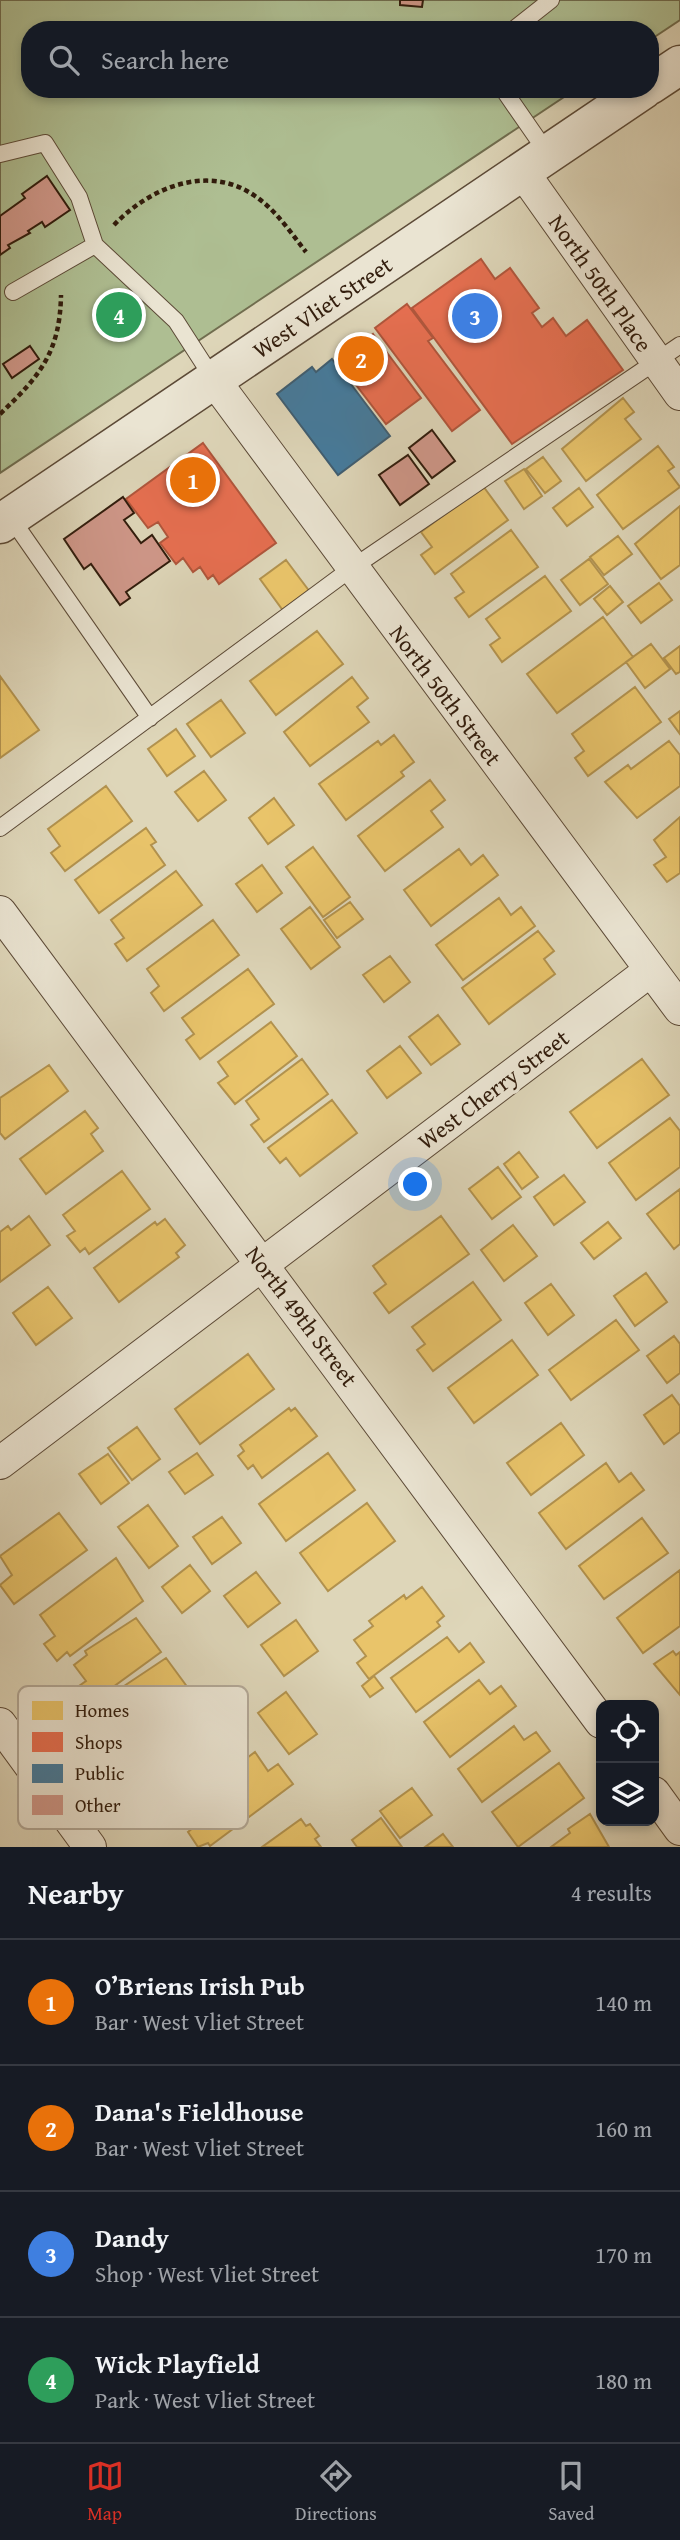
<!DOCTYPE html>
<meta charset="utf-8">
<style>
body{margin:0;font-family:"Gentium Book Plus",serif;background:#20242c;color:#f1f3f6}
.controls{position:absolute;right:21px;bottom:21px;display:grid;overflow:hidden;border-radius:14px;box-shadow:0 4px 10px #0003}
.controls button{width:63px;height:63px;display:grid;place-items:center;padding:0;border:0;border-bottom:2px solid #363941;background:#171b24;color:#f1f3f6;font:35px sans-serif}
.you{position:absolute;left:416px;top:1185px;width:24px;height:24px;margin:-18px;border:5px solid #fff;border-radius:50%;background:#1a73e8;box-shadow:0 0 0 10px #1a73e833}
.badge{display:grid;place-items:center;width:46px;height:46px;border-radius:50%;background:#d93025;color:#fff;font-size:23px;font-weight:700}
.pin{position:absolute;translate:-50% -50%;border:4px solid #fff;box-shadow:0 2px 7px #0006}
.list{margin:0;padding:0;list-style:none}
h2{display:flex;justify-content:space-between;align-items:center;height:91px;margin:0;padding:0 28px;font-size:30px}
h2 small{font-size:23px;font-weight:400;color:#9ea1a6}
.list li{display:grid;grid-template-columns:46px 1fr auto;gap:21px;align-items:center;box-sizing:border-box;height:126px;padding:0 28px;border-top:2px solid #363941}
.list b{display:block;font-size:26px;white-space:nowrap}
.list p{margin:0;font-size:23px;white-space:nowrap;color:#9ea1a6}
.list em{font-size:23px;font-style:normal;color:#9ea1a6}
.icon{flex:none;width:38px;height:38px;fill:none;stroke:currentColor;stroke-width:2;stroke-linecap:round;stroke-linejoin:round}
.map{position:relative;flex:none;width:680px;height:1847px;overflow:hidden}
.search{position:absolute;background:#171b24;box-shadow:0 4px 10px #0003;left:21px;right:21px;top:21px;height:77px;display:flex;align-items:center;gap:18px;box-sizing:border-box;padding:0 24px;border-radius:28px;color:#9ea1a6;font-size:26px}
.sheet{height:595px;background:#171b24}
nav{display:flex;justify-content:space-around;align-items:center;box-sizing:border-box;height:98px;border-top:2px solid #363941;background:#171b24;font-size:19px;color:#9ea1a6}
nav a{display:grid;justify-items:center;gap:4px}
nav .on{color:#d93025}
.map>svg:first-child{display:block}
</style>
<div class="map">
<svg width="680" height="1847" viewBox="0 0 680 1847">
<rect width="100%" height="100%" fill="#ded6b9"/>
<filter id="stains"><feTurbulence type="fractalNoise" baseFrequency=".00286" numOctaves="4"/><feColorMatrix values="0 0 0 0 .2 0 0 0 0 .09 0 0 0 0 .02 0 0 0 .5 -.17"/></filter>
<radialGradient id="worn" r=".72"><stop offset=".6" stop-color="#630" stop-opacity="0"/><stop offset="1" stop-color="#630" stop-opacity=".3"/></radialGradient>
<!-- green -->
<path fill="#aebe92" stroke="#706d4f" stroke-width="2" d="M 0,0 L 680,0 L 680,20 L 650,40 L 650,30 L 30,30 L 30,89 L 576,89 L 0,473 Z"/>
<!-- homes -->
<path fill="#e9c46a" stroke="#b2924e" stroke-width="2" d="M 623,398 L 634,412 L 625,419 L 641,439 L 586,481 L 562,449 Z
M 658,446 L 674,467 L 668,471 L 680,487 L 623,529 L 597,495 Z
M 543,457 L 561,481 L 545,493 L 526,469 Z
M 524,469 L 542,496 L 524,509 L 505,481 Z
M 483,486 L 508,520 L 435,574 L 421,555 L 432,547 L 421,532 Z
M 579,488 L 593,507 L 567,526 L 553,508 Z
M 680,506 L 680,565 L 661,579 L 635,544 Z
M 511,530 L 538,567 L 469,617 L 455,598 L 464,592 L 451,574 Z
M 618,536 L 632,554 L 604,575 L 590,557 Z
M 589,559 L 608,584 L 580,605 L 561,580 Z
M 286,560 L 313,596 L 287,616 L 260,579 Z
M 545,576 L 571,611 L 502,662 L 490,645 L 500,638 L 486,619 Z
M 659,583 L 672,600 L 641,623 L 628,606 Z
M 610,586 L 623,602 L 607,615 L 594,599 Z
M 603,617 L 633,657 L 557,713 L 527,674 Z
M 317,631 L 343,664 L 276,715 L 250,681 Z
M 651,644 L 670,669 L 645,688 L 626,662 Z
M 680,646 L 680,672 L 676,674 L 664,658 Z
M 0,676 L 39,730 L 0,758 Z
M 352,677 L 368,698 L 357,707 L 369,722 L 310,766 L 284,732 Z
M 635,687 L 661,722 L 588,776 L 575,758 L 584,751 L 572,734 Z
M 221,700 L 245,733 L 211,757 L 187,724 Z
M 680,711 L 680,734 L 669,719 Z
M 176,729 L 195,756 L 167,776 L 148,749 Z
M 394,735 L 414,762 L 401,772 L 404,776 L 346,820 L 319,784 L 378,741 L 381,745 Z
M 669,741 L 680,755 L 680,786 L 637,818 L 605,782 L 628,765 L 631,769 Z
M 204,771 L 226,800 L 198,821 L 175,792 Z
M 430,780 L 445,800 L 431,811 L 443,827 L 385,871 L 358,836 Z
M 106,786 L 132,821 L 65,871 L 51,853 L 60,846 L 48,829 Z
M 274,798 L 294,825 L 268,844 L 249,818 Z
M 680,817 L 680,873 L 667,882 L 654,865 L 666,857 L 654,840 Z
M 146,828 L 156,842 L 151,845 L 165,865 L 99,913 L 75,880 Z
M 313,847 L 350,897 L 323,917 L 286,867 Z
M 459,849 L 471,865 L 483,855 L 498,875 L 431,926 L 404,890 Z
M 262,865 L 282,893 L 257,912 L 236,884 Z
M 176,871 L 202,905 L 127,961 L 115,944 L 124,938 L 111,920 Z
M 499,898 L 511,915 L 521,907 L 535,926 L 463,980 L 436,945 Z
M 350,902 L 363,919 L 337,938 L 324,920 Z
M 310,907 L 340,947 L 311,969 L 281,929 Z
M 213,920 L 239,955 L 164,1011 L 151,993 L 159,986 L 147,969 Z
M 538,931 L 554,951 L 544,959 L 555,974 L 489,1024 L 462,988 Z
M 390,956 L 410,982 L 384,1002 L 363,975 Z
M 248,969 L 274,1004 L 200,1059 L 186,1040 L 194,1034 L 182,1018 Z
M 438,1015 L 460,1044 L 431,1065 L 409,1037 Z
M 271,1022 L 297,1056 L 235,1104 L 218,1083 L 228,1076 L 218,1062 Z
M 400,1046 L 421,1073 L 387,1098 L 367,1071 Z
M 302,1059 L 328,1094 L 264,1142 L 251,1125 L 259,1119 L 246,1101 Z
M 642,1059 L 669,1095 L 597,1148 L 570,1112 Z
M 49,1065 L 68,1091 L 5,1139 L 0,1133 L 0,1098 Z
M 332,1100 L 357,1133 L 300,1176 L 286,1158 L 280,1163 L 268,1148 Z
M 85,1111 L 98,1128 L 91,1134 L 103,1151 L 46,1194 L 20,1159 Z
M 670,1118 L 680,1131 L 680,1167 L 636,1200 L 609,1163 Z
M 519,1152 L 538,1177 L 522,1189 L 504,1164 Z
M 498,1167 L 521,1197 L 492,1219 L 469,1189 Z
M 122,1171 L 150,1209 L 89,1254 L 85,1248 L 80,1252 L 67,1236 L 75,1231 L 63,1215 Z
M 564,1175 L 585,1202 L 554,1225 L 534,1197 Z
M 680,1189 L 680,1244 L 674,1249 L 647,1214 Z
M 29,1216 L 50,1245 L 0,1282 L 0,1232 L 8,1226 L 11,1230 Z
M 441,1216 L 469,1254 L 389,1313 L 374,1293 L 386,1284 L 373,1266 Z
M 165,1219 L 185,1245 L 176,1253 L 179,1257 L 119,1302 L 94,1268 L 155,1222 L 157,1225 Z
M 608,1222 L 621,1238 L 594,1259 L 581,1243 Z
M 513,1225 L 537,1256 L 504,1281 L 481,1250 Z
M 646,1273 L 667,1302 L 635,1326 L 614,1296 Z
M 473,1282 L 501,1320 L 433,1371 L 417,1350 L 425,1344 L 412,1327 Z
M 551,1284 L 574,1315 L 548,1335 L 525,1303 Z
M 48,1287 L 72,1318 L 36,1345 L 13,1313 Z
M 616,1320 L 639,1350 L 571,1400 L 549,1370 Z
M 674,1336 L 680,1344 L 680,1373 L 667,1383 L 647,1356 Z
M 512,1340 L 538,1375 L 474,1423 L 448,1388 Z
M 248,1354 L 274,1389 L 200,1444 L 175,1409 Z
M 672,1395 L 680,1406 L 680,1432 L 664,1444 L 644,1415 Z
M 289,1408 L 291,1411 L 295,1408 L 317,1436 L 262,1478 L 253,1465 L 248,1469 L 238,1456 L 244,1451 L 240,1445 Z
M 561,1423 L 584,1455 L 531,1495 L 507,1463 Z
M 137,1427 L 160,1459 L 132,1480 L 108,1448 Z
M 197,1453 L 213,1475 L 185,1494 L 169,1472 Z
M 328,1453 L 355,1490 L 286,1541 L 259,1504 Z
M 108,1454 L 129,1483 L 101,1504 L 79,1474 Z
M 606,1463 L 619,1482 L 631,1473 L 644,1490 L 566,1549 L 539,1513 Z
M 367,1503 L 395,1541 L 328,1591 L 300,1553 Z
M 148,1505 L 178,1546 L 149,1568 L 118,1527 Z
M 59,1513 L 87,1550 L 14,1604 L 0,1585 L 12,1575 L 0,1556 Z
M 222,1517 L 241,1543 L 212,1564 L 193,1537 Z
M 642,1518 L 668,1553 L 604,1599 L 579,1566 Z
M 116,1558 L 143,1601 L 70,1656 L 67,1652 L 57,1661 L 44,1644 L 55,1636 L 40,1615 Z
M 190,1565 L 210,1591 L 182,1613 L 162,1587 Z
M 680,1570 L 680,1626 L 643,1653 L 617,1618 Z
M 256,1572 L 280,1603 L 248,1627 L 224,1596 Z
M 422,1587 L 444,1616 L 437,1622 L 440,1626 L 369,1679 L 357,1663 L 366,1656 L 354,1640 L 373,1626 L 369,1621 L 404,1595 L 406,1599 Z
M 136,1618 L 161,1652 L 91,1703 L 79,1686 L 86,1681 L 74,1665 L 87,1655 L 85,1651 Z
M 296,1620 L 318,1651 L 284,1676 L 261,1645 Z
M 447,1637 L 459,1652 L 470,1643 L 484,1662 L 416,1712 L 391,1678 Z
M 673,1651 L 676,1655 L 680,1652 L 680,1695 L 654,1664 Z
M 166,1658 L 191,1692 L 121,1744 L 96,1710 L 117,1696 L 115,1692 Z
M 374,1676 L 383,1688 L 370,1697 L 362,1686 Z
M 479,1680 L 490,1694 L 501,1686 L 516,1706 L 450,1757 L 424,1722 Z
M 286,1692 L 317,1734 L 289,1754 L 258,1713 Z
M 514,1726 L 524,1740 L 536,1732 L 550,1751 L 482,1802 L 458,1769 Z
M 255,1752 L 268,1771 L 278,1764 L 293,1784 L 210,1846 L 208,1843 L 198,1847 L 188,1832 L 194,1827 L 180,1808 Z
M 559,1763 L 584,1798 L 518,1847 L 492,1812 Z
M 412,1788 L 432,1815 L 400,1838 L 380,1811 Z
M 590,1814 L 609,1847 L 551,1847 L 570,1833 L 568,1829 Z
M 381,1818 L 402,1847 L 357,1847 L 352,1840 Z
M 301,1819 L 306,1826 L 310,1824 L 319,1836 L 315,1839 L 321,1847 L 262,1847 Z
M 443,1834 L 453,1847 L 425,1847 Z"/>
<!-- shops -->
<path fill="#e76f51" stroke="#b0563c" stroke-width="2" d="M 481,259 L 495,279 L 510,268 L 539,308 L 532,313 L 542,327 L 553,318 L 566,336 L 587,320 L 623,370 L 512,444 L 412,308 Z
M 407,304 L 433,338 L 428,341 L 480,410 L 452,431 L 375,328 Z
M 373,334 L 421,398 L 386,424 L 337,360 L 346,354 L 343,349 L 360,335 L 364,341 Z
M 203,443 L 276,543 L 219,584 L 213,575 L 208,579 L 200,567 L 193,572 L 183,558 L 176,564 L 160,543 L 168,537 L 158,522 L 148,528 L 126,499 Z"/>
<!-- public -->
<path fill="#457b9d" stroke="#3f5e72" stroke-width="2" d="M 332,359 L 390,436 L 338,475 L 277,394 L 312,367 L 316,372 Z"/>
<!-- building -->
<path fill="#cf9789" stroke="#311c0c" stroke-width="2" d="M 400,0 L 423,0 L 422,7 L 400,5 Z
M 47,176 L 70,210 L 45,227 L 42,222 L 28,231 L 30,233 L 8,245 L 10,248 L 0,255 L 0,216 L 25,198 L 22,194 Z
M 30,346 L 39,359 L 12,378 L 3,364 Z
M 432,430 L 455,461 L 432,478 L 409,448 Z
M 408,455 L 429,484 L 400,505 L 379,475 Z
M 123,497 L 134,513 L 124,520 L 141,543 L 152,535 L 170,561 L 126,592 L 130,598 L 120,605 L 91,564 L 84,569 L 64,539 Z"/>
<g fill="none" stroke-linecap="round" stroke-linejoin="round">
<defs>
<path id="service" d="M 513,30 L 551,0
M 503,89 L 548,154
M 0,154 L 45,143 L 79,197 L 95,245 L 176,321 L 214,380
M 13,292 L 95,245
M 11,518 L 150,718
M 0,828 L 352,568 L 680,345"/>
<path id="minor" d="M 522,171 L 680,394
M 214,380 L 680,1009
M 0,912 L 601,1722
M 0,1463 L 651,970
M 0,1724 L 90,1847
M 654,1793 L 680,1829"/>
<path id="tertiary" d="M 650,85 L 680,65
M 0,524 L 644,89"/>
</defs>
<!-- service casing -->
<use href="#service" stroke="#5c4a37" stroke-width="18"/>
<!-- minor casing -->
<use href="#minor" stroke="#5c4a37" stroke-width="34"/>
<!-- tertiary casing -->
<use href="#tertiary" stroke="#5c4a37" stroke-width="41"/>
<!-- path -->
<path stroke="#311c0c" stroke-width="4.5" stroke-dasharray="5 3.5" stroke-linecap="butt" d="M 114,225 C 149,188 208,163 255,196 C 276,210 291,233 306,252
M 0,414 C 40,376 60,352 61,295"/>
<!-- service -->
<use href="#service" stroke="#eae4d2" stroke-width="16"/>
<!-- minor -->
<use href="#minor" stroke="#eae4d2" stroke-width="32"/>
<!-- tertiary -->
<use href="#tertiary" stroke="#eae4d2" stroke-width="38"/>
</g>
<g text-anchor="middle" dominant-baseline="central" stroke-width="7" stroke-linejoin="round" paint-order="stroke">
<!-- street labels -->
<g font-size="23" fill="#311c0c" stroke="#eae4d2">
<text transform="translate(601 283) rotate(55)">North 50th Place</text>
<text transform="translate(322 307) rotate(-34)">West Vliet Street</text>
<text transform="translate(446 695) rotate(53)">North 50th Street</text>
<text transform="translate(493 1089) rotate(-37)">West Cherry Street</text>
<text transform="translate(302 1316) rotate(53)">North 49th Street</text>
</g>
</g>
<!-- legend -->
<rect x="18" y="1686" width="230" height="143" rx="10" fill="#eae4d2" stroke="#b2a897" stroke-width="2"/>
<rect x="32" y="1701" width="31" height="19" fill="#e9c46a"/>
<rect x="32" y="1732" width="31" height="20" fill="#e76f51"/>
<rect x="32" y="1764" width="31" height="19" fill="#457b9d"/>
<rect x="32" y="1795" width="31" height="20" fill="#cf9789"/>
<g font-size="19" fill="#311c0c">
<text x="75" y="1717">Homes</text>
<text x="75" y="1749">Shops</text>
<text x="75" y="1780">Public</text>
<text x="75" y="1812">Other</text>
</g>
<rect width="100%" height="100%" filter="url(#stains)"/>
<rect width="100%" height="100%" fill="url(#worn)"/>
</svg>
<div class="controls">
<button><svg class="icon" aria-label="locate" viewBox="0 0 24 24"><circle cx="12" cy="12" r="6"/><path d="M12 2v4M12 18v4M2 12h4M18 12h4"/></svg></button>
<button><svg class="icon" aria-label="layers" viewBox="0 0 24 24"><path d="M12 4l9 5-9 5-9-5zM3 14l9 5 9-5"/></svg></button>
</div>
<div class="you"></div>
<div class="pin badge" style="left:193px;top:480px;background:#e8710a">1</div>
<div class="pin badge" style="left:361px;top:359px;background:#e8710a">2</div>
<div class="pin badge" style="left:475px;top:316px;background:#3f7fe0">3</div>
<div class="pin badge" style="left:119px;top:315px;background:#2e9e5b">4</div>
<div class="search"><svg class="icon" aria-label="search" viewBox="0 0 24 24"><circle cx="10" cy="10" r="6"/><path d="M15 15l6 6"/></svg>Search here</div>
</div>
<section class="sheet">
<h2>Nearby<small>4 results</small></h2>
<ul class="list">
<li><span class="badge" style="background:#e8710a">1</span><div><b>O’Briens Irish Pub</b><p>Bar · West Vliet Street</p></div><em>140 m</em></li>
<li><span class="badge" style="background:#e8710a">2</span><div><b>Dana's Fieldhouse</b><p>Bar · West Vliet Street</p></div><em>160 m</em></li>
<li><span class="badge" style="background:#3f7fe0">3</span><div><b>Dandy</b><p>Shop · West Vliet Street</p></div><em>170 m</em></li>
<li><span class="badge" style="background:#2e9e5b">4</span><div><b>Wick Playfield</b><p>Park · West Vliet Street</p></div><em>180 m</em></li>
</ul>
</section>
<nav>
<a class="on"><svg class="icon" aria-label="map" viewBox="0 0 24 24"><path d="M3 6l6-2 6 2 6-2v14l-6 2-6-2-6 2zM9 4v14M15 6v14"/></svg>Map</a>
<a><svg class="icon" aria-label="directions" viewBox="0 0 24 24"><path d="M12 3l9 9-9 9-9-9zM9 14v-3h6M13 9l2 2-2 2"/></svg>Directions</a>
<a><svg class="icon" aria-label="saved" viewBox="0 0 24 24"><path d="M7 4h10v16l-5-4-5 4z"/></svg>Saved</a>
</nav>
